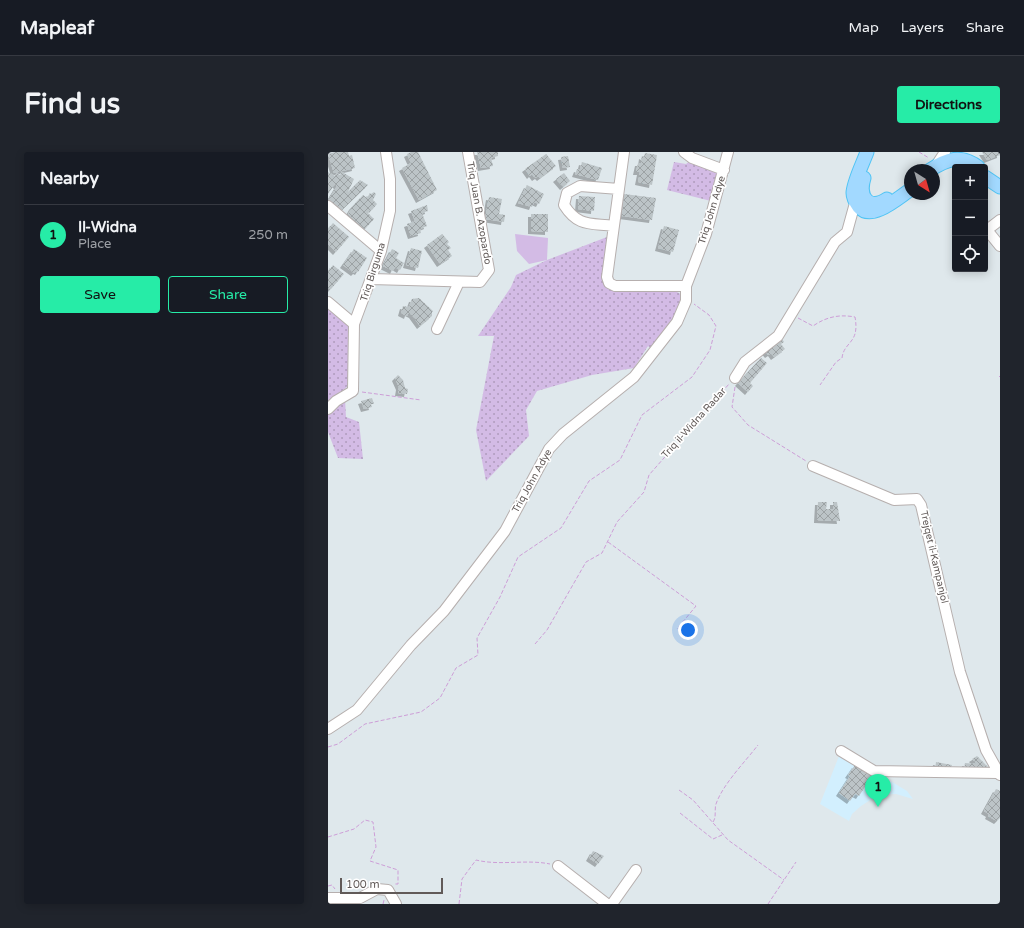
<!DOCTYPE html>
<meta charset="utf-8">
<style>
body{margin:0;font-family:"Varela Round",sans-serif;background:#20242c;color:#f1f3f6}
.controls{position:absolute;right:12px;top:12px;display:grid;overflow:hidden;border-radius:4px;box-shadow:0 2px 10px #0003}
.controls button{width:36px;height:36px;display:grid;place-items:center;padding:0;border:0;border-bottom:1px solid #363941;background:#171b24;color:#f1f3f6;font:20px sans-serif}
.compass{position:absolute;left:576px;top:12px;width:36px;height:36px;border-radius:50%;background:#171b24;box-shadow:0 2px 10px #0003;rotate:143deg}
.scale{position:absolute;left:12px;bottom:10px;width:103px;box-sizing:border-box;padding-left:4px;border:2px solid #615a58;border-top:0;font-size:11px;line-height:14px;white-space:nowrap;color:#615a58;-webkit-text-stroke:3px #fff;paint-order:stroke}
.you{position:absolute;left:360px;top:478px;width:14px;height:14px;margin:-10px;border:3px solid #fff;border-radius:50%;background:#1a73e8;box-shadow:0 0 0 6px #1a73e833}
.badge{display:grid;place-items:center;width:26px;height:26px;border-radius:50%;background:#26eca7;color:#111;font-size:13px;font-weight:700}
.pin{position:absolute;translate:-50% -33px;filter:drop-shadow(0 1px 2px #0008)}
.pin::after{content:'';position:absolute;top:21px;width:14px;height:12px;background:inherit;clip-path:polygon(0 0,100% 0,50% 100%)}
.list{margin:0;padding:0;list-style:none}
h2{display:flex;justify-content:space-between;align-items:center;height:52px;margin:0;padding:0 16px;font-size:17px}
h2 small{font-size:13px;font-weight:400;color:#9ea1a6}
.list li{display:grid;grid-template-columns:26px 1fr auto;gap:12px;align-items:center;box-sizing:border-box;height:60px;padding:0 16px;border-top:1px solid #363941}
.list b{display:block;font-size:15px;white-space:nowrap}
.list p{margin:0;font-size:13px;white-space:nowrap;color:#9ea1a6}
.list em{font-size:13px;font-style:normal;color:#9ea1a6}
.actions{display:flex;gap:8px;padding:12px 16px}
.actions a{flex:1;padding:9px 0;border:1px solid #26eca7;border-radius:4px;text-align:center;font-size:14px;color:#26eca7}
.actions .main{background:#26eca7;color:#111}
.icon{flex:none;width:22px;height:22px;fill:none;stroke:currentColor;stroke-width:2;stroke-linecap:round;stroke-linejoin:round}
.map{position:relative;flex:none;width:672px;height:752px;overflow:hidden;border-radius:4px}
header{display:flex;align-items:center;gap:24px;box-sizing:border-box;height:56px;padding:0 20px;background:#171b24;border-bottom:1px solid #363941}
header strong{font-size:19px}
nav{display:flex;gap:22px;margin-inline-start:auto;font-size:14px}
.intro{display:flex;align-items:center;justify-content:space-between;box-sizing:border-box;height:96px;padding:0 24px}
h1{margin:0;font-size:28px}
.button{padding:10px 18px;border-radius:4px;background:#26eca7;color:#111;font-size:14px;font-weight:700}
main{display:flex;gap:24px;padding:0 24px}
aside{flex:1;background:#171b24;border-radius:4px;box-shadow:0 2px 10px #0003}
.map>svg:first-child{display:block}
</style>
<header>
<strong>Mapleaf</strong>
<nav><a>Map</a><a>Layers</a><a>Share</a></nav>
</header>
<div class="intro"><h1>Find us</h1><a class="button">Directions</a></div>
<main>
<aside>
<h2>Nearby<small></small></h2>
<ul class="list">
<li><span class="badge">1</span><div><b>Il-Widna</b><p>Place</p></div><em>250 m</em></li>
</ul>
<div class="actions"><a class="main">Save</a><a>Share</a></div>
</aside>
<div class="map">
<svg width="672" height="752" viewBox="0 0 672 752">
<defs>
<pattern id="grass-dots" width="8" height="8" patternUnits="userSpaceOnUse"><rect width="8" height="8" fill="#d3bbe5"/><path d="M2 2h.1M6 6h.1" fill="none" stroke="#af9bbc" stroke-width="1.8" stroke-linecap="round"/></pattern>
<pattern id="building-cross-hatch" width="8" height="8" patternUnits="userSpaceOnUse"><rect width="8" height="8" fill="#bcc4c7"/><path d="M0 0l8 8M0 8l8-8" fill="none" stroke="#9ca2a4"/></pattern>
<filter id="shadow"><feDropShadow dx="-3" dy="3" stdDeviation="0" flood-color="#0004"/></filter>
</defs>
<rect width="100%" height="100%" fill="#dfe8ec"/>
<!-- commercial -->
<path fill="#d2effe" d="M 513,599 L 579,639 L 585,647 L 568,642 L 550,643 L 533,654 L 524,662 L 521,669 L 492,652 Z"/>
<!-- grass -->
<path fill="url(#grass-dots)" d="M 363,8 L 377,15 L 377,17 L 392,21 L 383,49 L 339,38 L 346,10 L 358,12 Z
M 279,85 L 275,131 L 280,137 L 292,140 L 349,140 L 356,144 L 350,161 L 324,198 L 320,194 L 306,216 L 264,223 L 209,239 L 198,258 L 201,284 L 158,329 L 148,278 L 166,184 L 150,184 L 183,135 L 188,123 L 219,108 Z
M 0,156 L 21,174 L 20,233 C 15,241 5,242 0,251 Z
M 17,247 L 18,265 L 31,270 L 35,307 L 10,306 L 0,280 L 0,260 Z"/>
<!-- garden -->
<path fill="#d3bbe5" d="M 187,82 L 220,86 L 219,108 L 201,112 L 189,99 Z"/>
<!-- building -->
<path fill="url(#building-cross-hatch)" filter="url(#shadow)" d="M 7,0 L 20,0 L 21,4 L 24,3 L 27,16 L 6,21 L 0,2 Z
M 83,0 L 90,0 L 109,38 L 91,48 L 74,16 L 83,11 L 79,2 Z
M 149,0 L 170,0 L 170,4 L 163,6 L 165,14 L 153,16 Z
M 654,0 L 672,0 L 672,3 L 659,8 Z
M 317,1 L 329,3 L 324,33 L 310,30 L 312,20 L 308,20 L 310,11 L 313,11 L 314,4 L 316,5 Z
M 218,2 L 228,14 L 212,26 L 210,24 L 207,26 L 204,22 L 202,24 L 197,17 Z
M 240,4 L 242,15 L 235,16 L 233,5 Z
M 254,10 L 274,16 L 270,28 L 247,22 L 249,17 L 252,18 Z
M 0,20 L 7,24 L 9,21 L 12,23 L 14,20 L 26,27 L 20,40 L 32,28 L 40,33 L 14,58 L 0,49 L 9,34 L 7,32 L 0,42 Z
M 236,21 L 242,29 L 235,35 L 228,27 Z
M 199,33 L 216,42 L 211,52 L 206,50 L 204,55 L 190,51 Z
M 46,40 L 48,42 L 45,48 L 49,52 L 44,58 L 42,57 L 40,61 L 46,67 L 37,77 L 20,62 L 24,55 L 35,43 L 39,46 L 42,41 L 43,42 Z
M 296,42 L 328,46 L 324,68 L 294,64 Z
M 251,44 L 267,45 L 266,59 L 250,57 Z
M 161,45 L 174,47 L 171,62 L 177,63 L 176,70 L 157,67 Z
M 99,53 L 100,59 L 94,61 L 99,74 L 92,77 L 93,81 L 83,84 L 79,72 L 87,69 L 83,59 Z
M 203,62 L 220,62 L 220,80 L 203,79 Z
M 5,71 L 21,85 L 8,100 L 0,92 L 0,77 Z
M 336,74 L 351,78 L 345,100 L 330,96 Z
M 114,82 L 121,90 L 119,92 L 123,96 L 120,98 L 124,104 L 112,112 L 99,93 Z
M 83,96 L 94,99 L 90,116 L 78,113 Z
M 26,97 L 39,106 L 30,120 L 28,119 L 26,121 L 15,113 Z
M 64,97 L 71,101 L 68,106 L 76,111 L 72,118 L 67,115 L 65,119 L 55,114 Z
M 5,113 L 16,122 L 3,137 L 0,136 L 0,120 Z
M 91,146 L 105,159 L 104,160 L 104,164 L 92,174 L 84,163 L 80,161 L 79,164 L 73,161 L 75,154 L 81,155 L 84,147 Z
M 453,185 L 456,190 L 453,192 L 457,197 L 446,205 L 443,201 L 440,203 L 435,197 Z
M 433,206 L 439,211 L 422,231 L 425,234 L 420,240 L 410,231 Z
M 70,223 L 75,228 L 77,236 L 80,237 L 79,242 L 70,241 L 71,235 L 67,226 Z
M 44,246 L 46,252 L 43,252 L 44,255 L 36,257 L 33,249 Z
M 490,350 L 499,350 L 498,357 L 505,357 L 505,350 L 509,350 L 512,369 L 489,368 Z
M 649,604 L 661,616 L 658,618 L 636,618 L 637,611 L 649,612 L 644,607 Z
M 608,610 L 624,613 L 622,618 L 607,618 Z
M 527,613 L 544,624 L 531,644 L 527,642 L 522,649 L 511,641 L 522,624 L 520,623 Z
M 668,637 L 672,639 L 672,666 L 669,669 L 660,664 L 661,662 L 656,659 Z
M 265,699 L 276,704 L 270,712 L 261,706 Z"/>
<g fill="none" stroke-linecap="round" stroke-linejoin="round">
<defs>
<path id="minor" d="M 296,0 L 279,125 L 281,131 L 287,134 L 358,134
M 356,0 L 364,6 L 396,18
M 607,15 L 617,0
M 0,54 L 53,99
M 672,68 L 659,78 L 672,94
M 285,74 C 262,71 250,75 236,53 L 239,41 L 252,34 L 291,37
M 43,127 L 152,130 L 161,118 L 140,0
M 0,150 L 26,172
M 109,177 L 131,130
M 407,226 L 417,210 L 450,184 L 507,90 L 519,80 L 527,51
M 0,257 L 8,249 L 25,239 L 26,172 L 53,99 L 62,59 L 62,27 L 58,0
M 485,314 L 566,348 L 589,347 L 593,353 L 632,520 L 658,598 L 672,623
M 0,577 L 29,558 L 83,493 L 116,459 L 177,379 L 221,297 L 235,282 L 306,225 L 349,170 L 358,149 L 358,134 L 378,82 L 400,0
M 513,599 L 546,619 L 669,621
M 230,714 L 279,752
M 0,746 L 32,746 L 49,737 L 60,738 L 68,752
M 284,752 L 308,718"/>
<path id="major" d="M 539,0 C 535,11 525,31 525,41 C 525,46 528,51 531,55 C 544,70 571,45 582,38
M 602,18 C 619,7 633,2 650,15
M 657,25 L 672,35
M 536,26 C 530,45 541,59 559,47"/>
</defs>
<!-- minor casing -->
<use href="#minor" stroke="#b6afae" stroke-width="12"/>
<!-- major casing -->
<use href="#major" stroke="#51c4f4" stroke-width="15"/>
<!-- path -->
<path stroke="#cd9ed7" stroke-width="1" stroke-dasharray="4 2" stroke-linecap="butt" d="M 591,0 L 601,6
M 470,166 L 485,174 C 498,165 511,162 527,165 C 532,192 516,189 514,206 L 508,210 L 492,233
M 671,225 L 672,224
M 407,235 L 404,255 L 420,273 L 478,309
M 34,240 L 93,248
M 280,390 L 368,454 L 349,477
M 207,492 L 219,478 L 258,410 L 274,401 L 289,370 L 316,340 L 321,323 L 401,232
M 0,595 L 10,592 L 37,572 L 93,560 L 112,546 L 128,516 L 150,503 L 149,486 L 172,445 L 190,405 L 233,376 L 261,329 L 292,308 L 314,263 L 364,225 L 382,198 L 388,174 L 381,163 L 366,152
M 351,638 L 365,648 L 400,688 L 456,728
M 352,661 L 385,687 L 394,683
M 385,670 C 389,664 386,658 388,652 C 395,632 417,610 430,593
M 0,685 L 26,677 L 37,668 L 45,670 L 48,695 L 42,709 L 70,718 L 70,732 L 67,732
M 0,734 L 4,733 L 7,737
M 55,752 L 56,748
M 131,752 L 134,727 L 148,708 C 172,714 198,707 222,712
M 440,752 L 468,710"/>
<!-- minor -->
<use href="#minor" stroke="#fff" stroke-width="10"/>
<!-- major -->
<use href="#major" stroke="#a2d9ff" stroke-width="13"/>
</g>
<g text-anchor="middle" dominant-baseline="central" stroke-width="3.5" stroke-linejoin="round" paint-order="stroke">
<!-- street labels -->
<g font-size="10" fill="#615a58" stroke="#fff">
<text transform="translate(384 58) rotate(-73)">Triq John Adye</text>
<text transform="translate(151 61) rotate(80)">Triq Juan B. Azopardo</text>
<text transform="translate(45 120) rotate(-72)">Triq Birguma</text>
<text transform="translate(366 271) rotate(-48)">Triq il-Widna Radar</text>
<text transform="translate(204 329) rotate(-61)">Triq John Adye</text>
<text transform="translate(606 405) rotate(77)">Trejqet il-Kampanjol</text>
</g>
</g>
</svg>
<div class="controls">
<button>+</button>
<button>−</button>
<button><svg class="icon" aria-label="locate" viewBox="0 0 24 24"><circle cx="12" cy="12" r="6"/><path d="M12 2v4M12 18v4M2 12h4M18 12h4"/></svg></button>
</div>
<svg class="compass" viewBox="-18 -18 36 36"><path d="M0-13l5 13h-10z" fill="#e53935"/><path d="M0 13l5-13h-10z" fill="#9ea1a6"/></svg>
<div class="scale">100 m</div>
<div class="you"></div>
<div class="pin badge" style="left:550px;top:655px">1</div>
</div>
</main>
